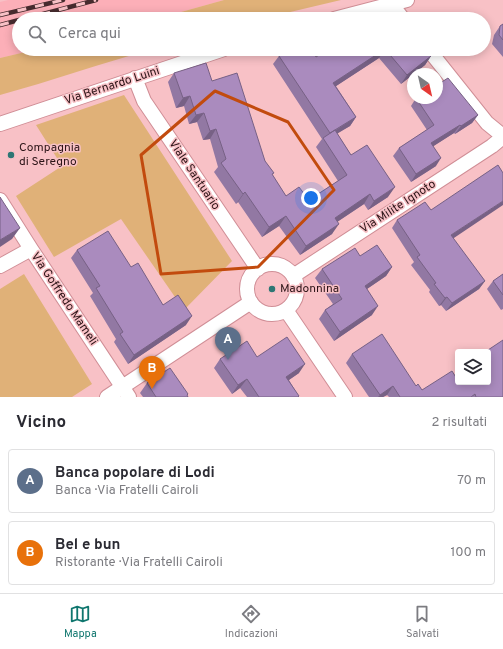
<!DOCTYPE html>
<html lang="it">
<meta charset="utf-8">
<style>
body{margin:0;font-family:Overpass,sans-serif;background:#f2f2f3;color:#2b2b33}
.controls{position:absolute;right:12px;bottom:12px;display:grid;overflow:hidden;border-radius:4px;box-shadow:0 2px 10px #0003}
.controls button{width:36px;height:36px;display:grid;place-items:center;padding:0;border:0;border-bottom:1px solid #e1e1e2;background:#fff;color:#2b2b33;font:20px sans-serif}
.compass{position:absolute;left:407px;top:68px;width:36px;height:36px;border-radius:50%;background:#fff;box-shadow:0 2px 10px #0003;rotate:146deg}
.you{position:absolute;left:311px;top:198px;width:14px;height:14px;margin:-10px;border:3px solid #fff;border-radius:50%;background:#1a73e8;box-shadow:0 0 0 6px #1a73e833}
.badge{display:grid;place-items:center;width:26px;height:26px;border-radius:50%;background:#0f766e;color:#fff;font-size:13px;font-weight:700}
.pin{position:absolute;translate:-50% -33px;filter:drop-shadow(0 1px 2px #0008)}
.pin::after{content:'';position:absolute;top:21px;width:14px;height:12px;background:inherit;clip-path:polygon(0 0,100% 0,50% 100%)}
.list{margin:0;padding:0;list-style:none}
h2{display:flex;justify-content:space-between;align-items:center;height:52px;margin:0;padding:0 16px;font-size:17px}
h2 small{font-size:13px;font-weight:400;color:#7c7c81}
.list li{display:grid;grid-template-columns:26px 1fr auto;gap:12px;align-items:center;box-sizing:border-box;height:64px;margin:0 8px 8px;padding:0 8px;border:1px solid #e1e1e2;border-radius:4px}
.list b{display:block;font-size:15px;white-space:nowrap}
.list p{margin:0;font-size:13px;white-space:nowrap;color:#7c7c81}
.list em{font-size:13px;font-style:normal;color:#7c7c81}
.icon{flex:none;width:22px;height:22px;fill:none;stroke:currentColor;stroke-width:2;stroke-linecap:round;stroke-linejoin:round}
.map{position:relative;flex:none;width:503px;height:397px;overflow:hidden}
.search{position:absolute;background:#fff;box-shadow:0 2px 10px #0003;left:12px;right:12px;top:12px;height:44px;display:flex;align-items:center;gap:10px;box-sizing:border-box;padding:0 14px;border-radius:22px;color:#7c7c81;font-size:15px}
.sheet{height:196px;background:#fff}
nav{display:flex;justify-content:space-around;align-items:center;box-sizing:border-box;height:56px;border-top:1px solid #e1e1e2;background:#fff;font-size:11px;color:#7c7c81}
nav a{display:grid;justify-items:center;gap:2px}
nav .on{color:#0f766e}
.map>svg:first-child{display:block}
</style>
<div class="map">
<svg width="503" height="397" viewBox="0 0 503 397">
<rect width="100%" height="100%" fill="#f8c1c6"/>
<!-- built -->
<path fill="#fcafb8" d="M 8,0 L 224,0 L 156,19 L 19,19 L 19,49 L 38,49 L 0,58 L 0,2 Z"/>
<!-- green -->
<path fill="#e0b178" d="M 224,0 L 341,0 L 286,13 L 263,19 L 156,19 Z
M 38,49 L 153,49 C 102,63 51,81 0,95 L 0,58 Z
M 124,95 L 232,261 L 184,310 L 121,219 L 54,257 L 16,196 L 62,166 L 36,125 Z
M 24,274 L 92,384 L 72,397 L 0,397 L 0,289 Z"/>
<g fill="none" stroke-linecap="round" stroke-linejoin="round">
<defs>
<path id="street" d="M 394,4 L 396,10 L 403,19
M 334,19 L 407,0
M 428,49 L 487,123 L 503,136
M 135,78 L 144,101 L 258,269
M 0,124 L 224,49
M 0,200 L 31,249 L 129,397
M247 289a25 25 0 1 1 50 0a25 25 0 1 1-50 0Z
M 0,266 L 31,249
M 293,276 L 492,146 L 503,137
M 286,310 L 345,397
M 107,397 L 251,302"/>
</defs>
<!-- street casing -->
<use href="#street" stroke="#d08e96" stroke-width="16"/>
<!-- street -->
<use href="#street" stroke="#fff" stroke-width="14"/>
<defs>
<path id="rail" d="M 0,15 L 63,0
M 24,19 L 96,0
M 0,25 L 19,20"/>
</defs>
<!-- rail casing -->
<use href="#rail" stroke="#472b2e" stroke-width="4.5"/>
<!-- rail -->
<use href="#rail" stroke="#f8c1c6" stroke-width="3" stroke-dasharray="9" stroke-linecap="butt"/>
</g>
<!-- wall -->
<path fill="#9278a3" d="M 503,24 L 503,57 L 492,44 L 494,35 L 500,26 Z
M 328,49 L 425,49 L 431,56 L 425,65 L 401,84 L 379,58 L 336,86 L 356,117 L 350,126 L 337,133 L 351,155 L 388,197 L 368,210 L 364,204 L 337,222 L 332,234 L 300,255 L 279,226 L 262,237 L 238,202 L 236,204 L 214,172 L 218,167 L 210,139 L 203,140 L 197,122 L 189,124 L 184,106 L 176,108 L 168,82 L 174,73 L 212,81 L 265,161 L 272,175 L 286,196 L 308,199 L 315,196 L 338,181 L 316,147 L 322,139 L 273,64 L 279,56 L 316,57 Z
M 416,98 L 478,115 L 472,123 L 455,134 L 454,133 L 433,146 L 436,166 L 411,182 L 393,156 L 399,148 L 427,130 L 411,106 Z
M 431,210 L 485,281 L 479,289 L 446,311 L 441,305 L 439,306 L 429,292 L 430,290 L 411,265 L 414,262 L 392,228 L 397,220 Z
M 77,250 L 131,267 L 163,305 L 186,325 L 128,364 L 114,342 L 116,339 L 90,296 L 93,293 L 71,258 Z
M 360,256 L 392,267 L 386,276 L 367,289 L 372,315 L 334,341 L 319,319 L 325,310 L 333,304 L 315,278 L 322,269 Z
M 503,274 L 503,309 L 501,310 L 487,289 L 493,281 Z
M 352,354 L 416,386 L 422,390 L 457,379 L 503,397 L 389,397 L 387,395 L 383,397 L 369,397 L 346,363 Z
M 257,357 L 299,373 L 289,380 L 299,397 L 247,397 L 240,388 L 232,394 L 214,368 L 220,359 Z
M 147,383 L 187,396 L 188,397 L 143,397 L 140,393 Z"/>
<!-- shaded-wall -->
<path fill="#776185" d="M 385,49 L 379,58 L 327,92 L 333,83 Z
M 431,56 L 425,65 L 401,84 L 407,75 Z
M 190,96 L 184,106 L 176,108 L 183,98 Z
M 204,113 L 197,122 L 189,124 L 196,115 Z
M 478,115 L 472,123 L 455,134 L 461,126 Z
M 356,117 L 350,126 L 325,141 L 330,134 Z
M 460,125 L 454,133 L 426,151 L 431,143 Z
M 216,129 L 210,139 L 203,140 L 210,131 Z
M 441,158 L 436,166 L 411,182 L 416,174 Z
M 395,187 L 388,197 L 368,210 L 374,201 Z
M 245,192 L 238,202 L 236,204 L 243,194 Z
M 370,194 L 364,204 L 328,228 L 335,218 Z
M 503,201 L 503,205 L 445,244 L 451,235 Z
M 286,216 L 279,226 L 262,237 L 269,227 Z
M 339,224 L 332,234 L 300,255 L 306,246 Z
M 20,228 L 12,239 L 0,247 L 0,240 Z
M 392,267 L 386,276 L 358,295 L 365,286 Z
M 485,281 L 479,289 L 446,311 L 452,303 Z
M 447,297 L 441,305 L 439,306 L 445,298 Z
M 378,306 L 372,315 L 334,341 L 340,332 Z
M 192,316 L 186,325 L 128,364 L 134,355 Z
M 305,364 L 299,373 L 280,386 L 286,377 Z
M 247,379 L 240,388 L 232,394 L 238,385 Z
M 393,386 L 387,395 L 383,397 L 378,397 L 380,395 Z"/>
<!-- building -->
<path fill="#aa8bbe" stroke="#776185" d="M 503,24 L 503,40 L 499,35 L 500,26 Z
M 289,49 L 311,49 L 316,57 L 328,49 L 425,49 L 431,56 L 407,75 L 385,49 L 333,83 L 356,117 L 330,133 L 279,56 Z
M 206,63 L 212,81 L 237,73 L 265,161 L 274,173 L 272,174 L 286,196 L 299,187 L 308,199 L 315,195 L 315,196 L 347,175 L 323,138 L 335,130 L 351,155 L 367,145 L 395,187 L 374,201 L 370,194 L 335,218 L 339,224 L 306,246 L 286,216 L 269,227 L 245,192 L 243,194 L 221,163 L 226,159 L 216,129 L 210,131 L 204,113 L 196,115 L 190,96 L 183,98 L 174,73 Z
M 448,78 L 478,115 L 461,126 L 460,125 L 431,143 L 441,158 L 416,174 L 399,148 L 434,125 L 416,98 L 437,98 L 437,85 Z
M 498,165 L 503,173 L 503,201 L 451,235 L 485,281 L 452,303 L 447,297 L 445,298 L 434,284 L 436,283 L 417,257 L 420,255 L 397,220 L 425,202 L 431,210 Z
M 0,197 L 20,228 L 0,240 Z
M 108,231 L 131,267 L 138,263 L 163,305 L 178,295 L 192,316 L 134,355 L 120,334 L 123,332 L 96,288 L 100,286 L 77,250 Z
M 377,245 L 392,267 L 365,286 L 378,306 L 340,332 L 325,310 L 342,299 L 322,269 L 355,248 L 360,256 Z
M 503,274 L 503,295 L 493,281 Z
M 382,334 L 416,386 L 418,384 L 422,390 L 452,371 L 457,379 L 458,379 L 458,382 L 488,382 L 488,352 L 485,352 L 503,340 L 503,397 L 476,397 L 475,394 L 471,397 L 400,397 L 393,386 L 380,395 L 352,354 Z
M 287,337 L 305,364 L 286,377 L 299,396 L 298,397 L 259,397 L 247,379 L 238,385 L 220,359 L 247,341 L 257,357 Z
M 170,368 L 188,394 L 187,395 L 188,397 L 156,397 L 147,383 Z"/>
<!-- marked area -->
<path fill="none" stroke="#c24b0e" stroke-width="3" stroke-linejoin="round" d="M 215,91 L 288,122 L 334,190 L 258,267 L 161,274 L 141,155 Z"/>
<!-- markers -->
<g fill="#2d7674" stroke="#f8c1c6" stroke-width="1.5">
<circle cx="11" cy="155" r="4"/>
<circle cx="272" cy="289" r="4"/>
</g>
<g text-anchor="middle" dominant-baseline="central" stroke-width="3" stroke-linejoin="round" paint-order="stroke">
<!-- street labels -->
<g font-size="12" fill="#2c1417" stroke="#f8c1c6">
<text transform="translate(112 86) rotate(-18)">Via Bernardo Luini</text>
<text transform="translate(194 175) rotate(56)">Viale Santuario</text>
<text transform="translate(398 207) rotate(-33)">Via Milite Ignoto</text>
<text transform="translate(64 299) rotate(56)">Via Goffredo Mameli</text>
</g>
<!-- poi labels -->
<g font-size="12" fill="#2c1417" stroke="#f8c1c6" text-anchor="start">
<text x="19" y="148">Compagnia<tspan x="19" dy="14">di Seregno</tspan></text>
<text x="280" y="289">Madonnina</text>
</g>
</g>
</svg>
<div class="controls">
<button><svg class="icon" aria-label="layers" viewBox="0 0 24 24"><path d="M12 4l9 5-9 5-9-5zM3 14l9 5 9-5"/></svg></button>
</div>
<svg class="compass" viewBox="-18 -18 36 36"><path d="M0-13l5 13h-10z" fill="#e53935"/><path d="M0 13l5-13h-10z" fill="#7c7c81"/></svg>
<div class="you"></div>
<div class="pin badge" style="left:228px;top:360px;background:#5c6f8a">A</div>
<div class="pin badge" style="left:152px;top:389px;background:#e8710a">B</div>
<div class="search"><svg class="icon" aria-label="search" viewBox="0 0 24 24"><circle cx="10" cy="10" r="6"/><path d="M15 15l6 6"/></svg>Cerca qui</div>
</div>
<section class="sheet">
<h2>Vicino<small>2 risultati</small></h2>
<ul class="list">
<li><span class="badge" style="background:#5c6f8a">A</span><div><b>Banca popolare di Lodi</b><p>Banca · Via Fratelli Cairoli</p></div><em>70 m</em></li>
<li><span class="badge" style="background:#e8710a">B</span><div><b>Bel e bun</b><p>Ristorante · Via Fratelli Cairoli</p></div><em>100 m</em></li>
</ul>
</section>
<nav>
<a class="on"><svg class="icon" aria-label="map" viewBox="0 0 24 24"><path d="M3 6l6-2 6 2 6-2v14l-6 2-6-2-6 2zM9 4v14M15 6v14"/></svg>Mappa</a>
<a><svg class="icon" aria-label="directions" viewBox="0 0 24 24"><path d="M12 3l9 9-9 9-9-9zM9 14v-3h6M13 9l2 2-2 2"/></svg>Indicazioni</a>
<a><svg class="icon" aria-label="saved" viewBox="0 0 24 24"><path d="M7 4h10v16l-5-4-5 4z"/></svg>Salvati</a>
</nav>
